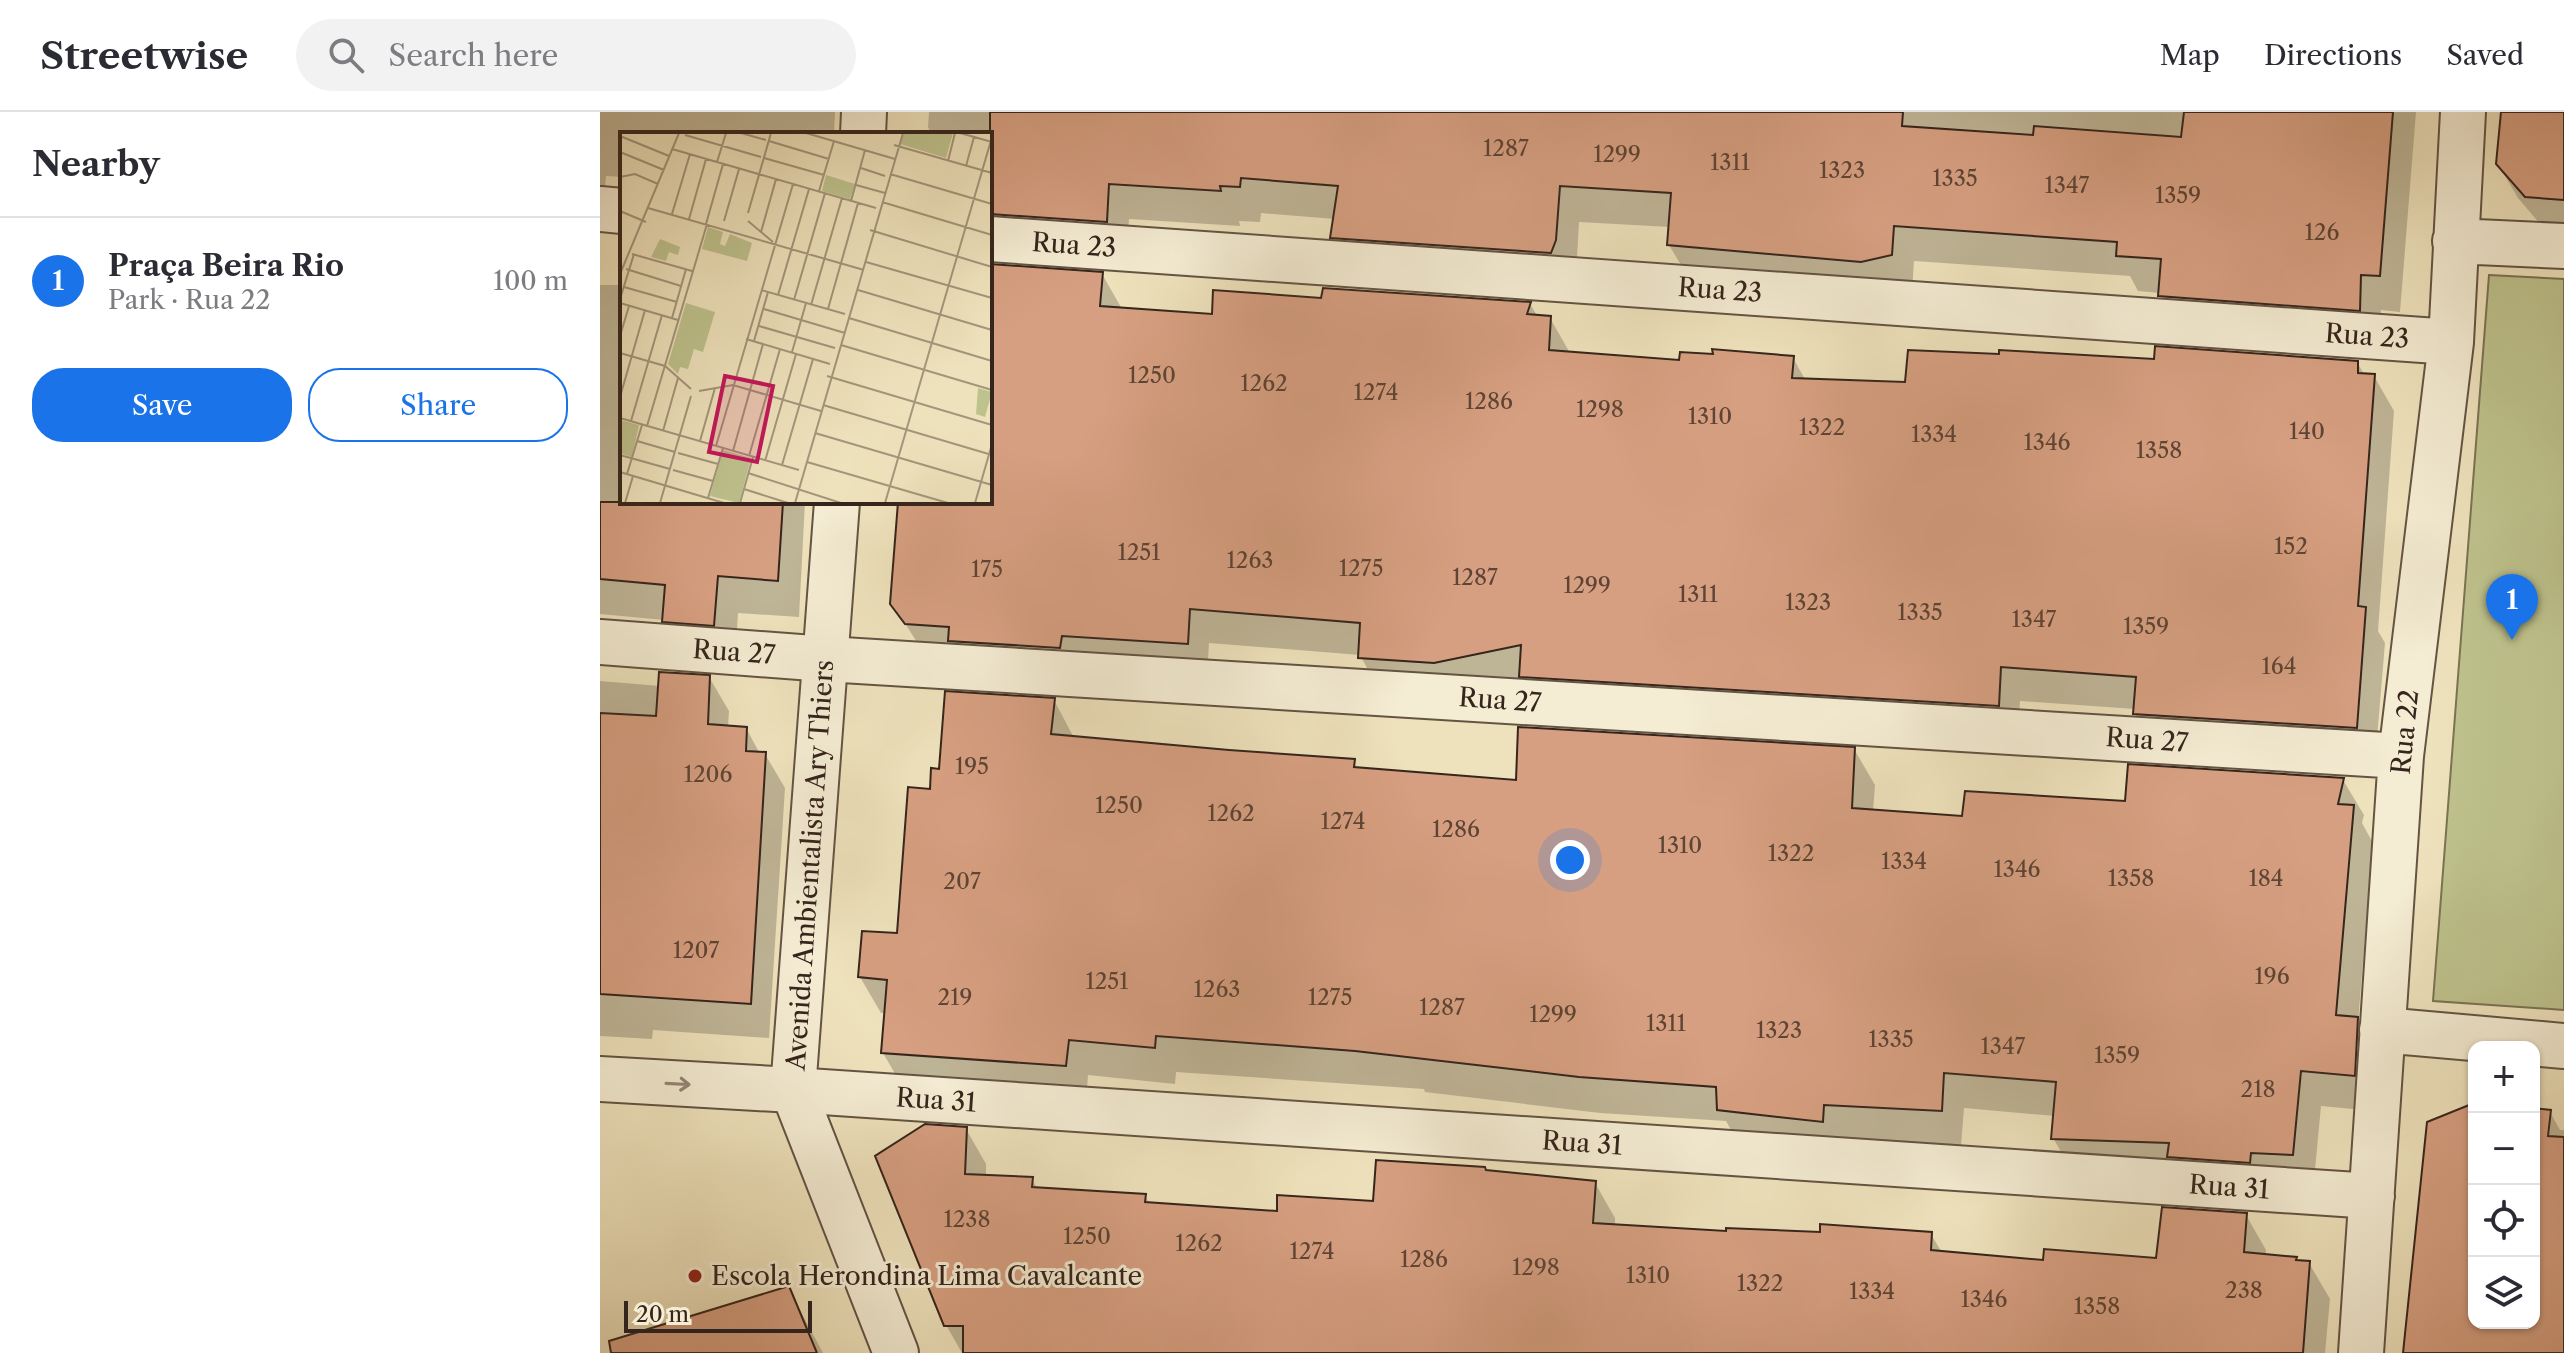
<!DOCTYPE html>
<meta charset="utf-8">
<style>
body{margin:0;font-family:"Libre Caslon Text",serif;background:#f2f2f3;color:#2b2b33}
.controls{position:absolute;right:24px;bottom:24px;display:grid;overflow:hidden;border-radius:16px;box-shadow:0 2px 6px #0004}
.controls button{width:72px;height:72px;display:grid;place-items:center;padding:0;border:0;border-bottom:2px solid #e1e1e2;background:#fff;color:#2b2b33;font:40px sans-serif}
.scale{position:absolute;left:24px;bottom:20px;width:188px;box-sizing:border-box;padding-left:8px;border:4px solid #36251c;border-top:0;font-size:22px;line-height:28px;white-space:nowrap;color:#36251c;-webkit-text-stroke:6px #f4ecd3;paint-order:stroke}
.you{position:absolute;left:970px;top:748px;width:28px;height:28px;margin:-20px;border:6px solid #fff;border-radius:50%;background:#1a73e8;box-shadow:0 0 0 12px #1a73e833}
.badge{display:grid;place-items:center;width:52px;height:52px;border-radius:50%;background:#1a73e8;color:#fff;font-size:26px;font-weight:700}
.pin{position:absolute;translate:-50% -66px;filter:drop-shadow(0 2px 4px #0008)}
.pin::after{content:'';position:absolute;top:42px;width:28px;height:24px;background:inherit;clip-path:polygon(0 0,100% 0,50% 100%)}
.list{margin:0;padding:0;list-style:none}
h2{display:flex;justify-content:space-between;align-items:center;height:104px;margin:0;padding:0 32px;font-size:34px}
h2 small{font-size:26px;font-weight:400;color:#7c7c81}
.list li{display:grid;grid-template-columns:52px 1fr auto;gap:24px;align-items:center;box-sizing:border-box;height:128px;padding:0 32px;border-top:2px solid #e1e1e2}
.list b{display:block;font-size:30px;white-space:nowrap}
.list p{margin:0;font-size:26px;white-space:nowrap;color:#7c7c81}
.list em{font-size:26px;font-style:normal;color:#7c7c81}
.actions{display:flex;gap:16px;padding:24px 32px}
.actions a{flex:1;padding:18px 0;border:2px solid #1a73e8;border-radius:32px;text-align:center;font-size:28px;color:#1a73e8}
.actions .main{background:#1a73e8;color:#fff}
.icon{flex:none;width:44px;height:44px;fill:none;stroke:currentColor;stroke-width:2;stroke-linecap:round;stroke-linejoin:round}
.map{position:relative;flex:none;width:1964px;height:1241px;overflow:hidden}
header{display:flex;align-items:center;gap:48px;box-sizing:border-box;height:112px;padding:0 40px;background:#fff;border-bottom:2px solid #e1e1e2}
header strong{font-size:38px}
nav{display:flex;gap:44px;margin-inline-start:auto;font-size:28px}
.search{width:560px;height:72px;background:#f2f2f3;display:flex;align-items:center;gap:20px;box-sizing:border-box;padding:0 28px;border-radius:44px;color:#7c7c81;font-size:30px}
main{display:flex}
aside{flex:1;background:#fff}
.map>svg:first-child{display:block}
</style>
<header>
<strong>Streetwise</strong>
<div class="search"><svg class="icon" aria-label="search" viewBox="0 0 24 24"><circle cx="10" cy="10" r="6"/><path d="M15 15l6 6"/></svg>Search here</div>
<nav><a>Map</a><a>Directions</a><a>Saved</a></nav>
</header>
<main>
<aside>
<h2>Nearby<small></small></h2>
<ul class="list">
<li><span class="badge">1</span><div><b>Praça Beira Rio</b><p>Park · Rua 22</p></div><em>100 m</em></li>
</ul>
<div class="actions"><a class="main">Save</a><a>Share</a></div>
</aside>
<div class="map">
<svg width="1964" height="1241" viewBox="0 0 1964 1241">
<rect width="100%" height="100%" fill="#eee2bc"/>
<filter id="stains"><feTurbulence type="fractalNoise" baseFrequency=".0025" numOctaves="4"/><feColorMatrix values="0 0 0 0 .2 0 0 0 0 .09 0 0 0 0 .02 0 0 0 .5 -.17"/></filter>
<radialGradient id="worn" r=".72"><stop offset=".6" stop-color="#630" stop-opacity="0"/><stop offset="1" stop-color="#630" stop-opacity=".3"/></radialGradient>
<!-- green -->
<path fill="#bec28d" stroke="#7a7454" stroke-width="2" d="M 1889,163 L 1964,167 L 1964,898 L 1833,889 Z"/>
<!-- shadow -->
<path fill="#0003" d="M 0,0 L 235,0 L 234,22 L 22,22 L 22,65 L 6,64 L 3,95 L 0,94 Z
M 329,0 L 1816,0 L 1800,200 L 1781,198 L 1779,234 L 1581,220 L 1560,181 L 1538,179 L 1530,164 L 1314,149 L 1312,179 L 1090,168 L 1069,133 L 1070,115 L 979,110 L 976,164 L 753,161 L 732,126 L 735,107 L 661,101 L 660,110 L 639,109 L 640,114 L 529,107 L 526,145 L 390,129 L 390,22 L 331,22 L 328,15 Z
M 1903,0 L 1964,0 L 1964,120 L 1946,119 L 1918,86 L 1898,52 Z
M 390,154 L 502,162 L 522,197 L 614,204 L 723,188 L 930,192 L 938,205 L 950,206 L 970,241 L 1081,250 L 1193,246 L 1206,269 L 1307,273 L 1556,249 L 1757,250 L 1765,264 L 1774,264 L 1794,299 L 1778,519 L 1785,531 L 1775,650 L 1555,636 L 1535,602 L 1535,597 L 1420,589 L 1418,628 L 780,580 L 760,543 L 609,531 L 607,566 L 327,546 L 292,491 L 299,390 L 390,390 Z
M 0,173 L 22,173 L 22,390 L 205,390 L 199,505 L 138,501 L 135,550 L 86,547 L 64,508 L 0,502 Z
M 109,565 L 129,599 L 128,615 L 146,616 L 160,642 L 165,642 L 185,676 L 169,926 L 53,918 L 52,927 L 0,924 L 0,569 L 60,574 Z
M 454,588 L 474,626 L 753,649 L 758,657 L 918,670 L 1254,637 L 1275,673 L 1273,699 L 1364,706 L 1743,668 L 1764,703 L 1762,711 L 1773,731 L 1758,910 L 1777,943 L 1774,999 L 1721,994 L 1713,1079 L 1474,1062 L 1453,1026 L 1455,1004 L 1364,996 L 1361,1034 L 1244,1029 L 1140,1034 L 1126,1009 L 1000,1001 L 825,980 L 824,977 L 576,960 L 575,972 L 488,963 L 486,990 L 304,977 L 283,941 L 286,901 L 281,901 L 260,865 L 298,823 L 332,679 L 341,659 Z
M 1874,993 L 1874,1211 L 1934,1211 L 1934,998 L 1950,1000 L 1960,1018 L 1964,1018 L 1964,1241 L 1850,1241 Z
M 366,1017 L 386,1052 L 386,1065 L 432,1067 L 438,1078 L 545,1084 L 550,1092 L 678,1101 L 775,1091 L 885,1059 L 995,1071 L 1015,1106 L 1015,1115 L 1128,1121 L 1331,1122 L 1342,1141 L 1445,1150 L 1558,1148 L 1646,1103 L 1666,1138 L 1666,1144 L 1695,1147 L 1697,1150 L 1709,1151 L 1730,1187 L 1725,1241 L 362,1241 L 346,1213 Z
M 188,1176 L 223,1241 L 106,1241 Z"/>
<!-- building -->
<path fill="#d69f81" stroke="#36251c" stroke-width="2" d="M 390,0 L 1303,0 L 1302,14 L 1433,23 L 1434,14 L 1581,25 L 1584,0 L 1793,0 L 1780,164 L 1761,163 L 1760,199 L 1558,184 L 1561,147 L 1516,144 L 1517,130 L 1294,114 L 1292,143 L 1261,150 L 1067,133 L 1071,81 L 960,74 L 956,128 L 951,141 L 730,126 L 738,74 L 641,66 L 640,75 L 620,74 L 621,79 L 509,72 L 507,110 L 390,102 Z
M 1901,0 L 1964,0 L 1964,88 L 1925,85 L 1896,52 Z
M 390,152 L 503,160 L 500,194 L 612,202 L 613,178 L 721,186 L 723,176 L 931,190 L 927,202 L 951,204 L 949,238 L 1079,248 L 1080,240 L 1113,242 L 1112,237 L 1194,244 L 1192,266 L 1305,270 L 1308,238 L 1399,242 L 1399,238 L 1554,247 L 1555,234 L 1758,249 L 1758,261 L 1775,262 L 1758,494 L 1766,495 L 1757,616 L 1533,602 L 1536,565 L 1401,555 L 1399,594 L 919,565 L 921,533 L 834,551 L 758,546 L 760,511 L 590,497 L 588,532 L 462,524 L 460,536 L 348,529 L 349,515 L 305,512 L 290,492 L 298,390 L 390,390 Z
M 0,390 L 183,390 L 178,469 L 118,464 L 114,514 L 62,510 L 65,473 L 0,467 Z
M 59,560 L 110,563 L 108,612 L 147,615 L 146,639 L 166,640 L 151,892 L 0,882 L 0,601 L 56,604 Z
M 345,579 L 455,586 L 451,622 L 629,638 L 755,647 L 754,655 L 916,668 L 918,615 L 1255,635 L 1252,696 L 1362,704 L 1365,679 L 1525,689 L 1528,652 L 1744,666 L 1738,692 L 1754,693 L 1736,903 L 1758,905 L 1755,964 L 1701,959 L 1693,1043 L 1651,1041 L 1650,1051 L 1567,1045 L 1569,1031 L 1451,1027 L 1456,970 L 1344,961 L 1342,999 L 1224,993 L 1223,1010 L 1117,998 L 1116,975 L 979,965 L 755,939 L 556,924 L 555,936 L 469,928 L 466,954 L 281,941 L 287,868 L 258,865 L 262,819 L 297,821 L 308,675 L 330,677 L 331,656 L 339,657 Z
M 1874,991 L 1874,1211 L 1934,1211 L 1934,996 L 1951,998 L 1948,1024 L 1964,1025 L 1964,1241 L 1803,1241 L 1827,1010 Z
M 325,1012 L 367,1015 L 365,1062 L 433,1065 L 432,1075 L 546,1082 L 545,1090 L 677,1099 L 677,1083 L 773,1089 L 776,1048 L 885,1055 L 886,1058 L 996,1069 L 993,1111 L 1126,1119 L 1126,1116 L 1220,1120 L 1220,1112 L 1332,1120 L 1331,1138 L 1443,1148 L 1444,1137 L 1556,1146 L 1562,1095 L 1647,1101 L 1644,1140 L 1697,1145 L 1696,1148 L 1710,1149 L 1703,1241 L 363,1241 L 363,1214 L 344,1214 L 275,1044 Z
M 189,1174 L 217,1241 L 11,1241 L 9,1229 Z"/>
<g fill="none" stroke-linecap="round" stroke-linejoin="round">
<defs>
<path id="minor" d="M 0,97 L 22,99
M 390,127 L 1851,230
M 1855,129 L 1964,134
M 0,530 L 226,547 L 1801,644
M 1782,918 L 1964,934
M 0,967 L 193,978 L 1772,1084
M 1761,1241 L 1801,644 L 1851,230 L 1863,0"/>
<path id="tertiary" d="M 263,22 L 264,0
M 237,390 L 193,978 L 296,1241"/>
</defs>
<!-- minor casing -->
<use href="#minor" stroke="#645444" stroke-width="48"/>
<!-- tertiary casing -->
<use href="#tertiary" stroke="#645444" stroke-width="48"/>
<!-- minor -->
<use href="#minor" stroke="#f4ecd3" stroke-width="44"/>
<!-- tertiary -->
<use href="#tertiary" stroke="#f4ecd3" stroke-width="44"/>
</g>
<!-- one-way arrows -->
<defs><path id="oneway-shaft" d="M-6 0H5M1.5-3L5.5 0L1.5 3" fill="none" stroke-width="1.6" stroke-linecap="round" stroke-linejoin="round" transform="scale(2)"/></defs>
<use stroke="#958878" href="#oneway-shaft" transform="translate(78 972) rotate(3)"/>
<!-- markers -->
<circle fill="#8f2418" stroke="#f4ecd3" stroke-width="3" cx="95" cy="1164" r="8"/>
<g text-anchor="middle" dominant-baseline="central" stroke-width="6" stroke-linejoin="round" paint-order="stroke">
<!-- number labels -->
<g font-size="22" fill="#5e4435">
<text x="906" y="36">1287</text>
<text x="1017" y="42">1299</text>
<text x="1130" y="50">1311</text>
<text x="1242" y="58">1323</text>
<text x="1355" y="66">1335</text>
<text x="1467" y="73">1347</text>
<text x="1578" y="83">1359</text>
<text x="1722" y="120">126</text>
<text x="552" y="263">1250</text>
<text x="664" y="271">1262</text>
<text x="776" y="280">1274</text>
<text x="889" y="289">1286</text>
<text x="1000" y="297">1298</text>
<text x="1110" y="304">1310</text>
<text x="1222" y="315">1322</text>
<text x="1707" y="319">140</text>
<text x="1334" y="322">1334</text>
<text x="1447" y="330">1346</text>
<text x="1559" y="338">1358</text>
<text x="1691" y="434">152</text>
<text x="539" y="440">1251</text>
<text x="650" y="448">1263</text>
<text x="761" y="456">1275</text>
<text x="387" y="457">175</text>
<text x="875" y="465">1287</text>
<text x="987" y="473">1299</text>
<text x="1098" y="482">1311</text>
<text x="1208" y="490">1323</text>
<text x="1320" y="500">1335</text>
<text x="1434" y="507">1347</text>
<text x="1546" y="514">1359</text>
<text x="1679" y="554">164</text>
<text x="372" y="654">195</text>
<text x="108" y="662">1206</text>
<text x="519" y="693">1250</text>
<text x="631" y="701">1262</text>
<text x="743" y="709">1274</text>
<text x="856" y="717">1286</text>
<text x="1080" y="733">1310</text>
<text x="1191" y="741">1322</text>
<text x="1304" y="749">1334</text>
<text x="1417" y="757">1346</text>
<text x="1531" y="766">1358</text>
<text x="1666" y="766">184</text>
<text x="362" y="769">207</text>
<text x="96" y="838">1207</text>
<text x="1672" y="864">196</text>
<text x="507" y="869">1251</text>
<text x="617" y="877">1263</text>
<text x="355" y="885">219</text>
<text x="730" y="885">1275</text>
<text x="842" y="895">1287</text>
<text x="953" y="902">1299</text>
<text x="1066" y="911">1311</text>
<text x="1179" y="918">1323</text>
<text x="1291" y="927">1335</text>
<text x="1403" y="934">1347</text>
<text x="1517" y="943">1359</text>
<text x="1658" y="977">218</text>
<text x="367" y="1107">1238</text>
<text x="487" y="1124">1250</text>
<text x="599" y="1131">1262</text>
<text x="712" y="1139">1274</text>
<text x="824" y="1147">1286</text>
<text x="936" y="1155">1298</text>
<text x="1048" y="1163">1310</text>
<text x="1160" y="1171">1322</text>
<text x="1644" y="1178">238</text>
<text x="1272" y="1179">1334</text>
<text x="1384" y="1187">1346</text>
<text x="1497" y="1194">1358</text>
</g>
<!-- street labels -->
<g font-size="26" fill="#36251c" stroke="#f4ecd3">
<text transform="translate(474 133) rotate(4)">Rua 23</text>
<text transform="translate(1120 178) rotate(4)">Rua 23</text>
<text transform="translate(1767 224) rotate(4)">Rua 23</text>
<text transform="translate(134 540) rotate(4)">Rua 27</text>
<text transform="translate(900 588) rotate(4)">Rua 27</text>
<text transform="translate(1805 620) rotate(-84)">Rua 22</text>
<text transform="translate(1547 628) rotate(4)">Rua 27</text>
<text transform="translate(210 753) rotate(-86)">Avenida Ambientalista Ary Thiers</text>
<text transform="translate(336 988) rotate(4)">Rua 31</text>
<text transform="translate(982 1031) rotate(4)">Rua 31</text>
<text transform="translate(1629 1075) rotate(4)">Rua 31</text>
</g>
<!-- poi labels -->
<g font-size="26" fill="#36251c" stroke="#f4ecd3" text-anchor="start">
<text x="111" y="1164">Escola Herondina Lima Cavalcante</text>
</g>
</g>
<!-- overview -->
<g transform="translate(20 20)">
<rect width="372" height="372" fill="#eee2bc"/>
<path d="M 283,1 L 333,1 L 326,26 L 280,12 ZM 206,43 L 235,52 L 230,67 L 202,59 ZM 88,95 L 103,100 L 100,112 L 105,114 L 110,102 L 132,111 L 127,129 L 82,117 ZM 40,107 L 60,115 L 58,123 L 49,120 L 46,129 L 31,125 ZM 66,171 L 95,180 L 83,220 L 74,217 L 68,237 L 60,235 L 58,242 L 48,232 ZM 358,256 L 372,260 L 365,285 L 356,282 ZM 0,288 L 19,293 L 12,325 L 0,321 ZM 103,318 L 131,326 L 119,371 L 90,364 Z" fill="#bec28d"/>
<path fill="none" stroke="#a4967c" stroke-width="2" d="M 121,1 L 146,8M 186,1 L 275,27M 340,1 L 372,10M 65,3 L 141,25M 0,4 L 49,24M 149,9 L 209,27M 274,13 L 372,41M 52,17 L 256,76M 0,20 L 44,38M 144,26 L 204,43M 328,29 L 335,1M 97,30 L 106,1M 346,34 L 354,5M 241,36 L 265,44M 270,42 L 372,72M 0,45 L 15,42 L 38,52M 236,53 L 265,61M 199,59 L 214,9M 231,69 L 245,18M 262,70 L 372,103M 28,76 L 244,138M 0,79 L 26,90M 128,81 L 151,1M 52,82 L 70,22M 69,87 L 86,27M 104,89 L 119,37M 128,89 L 153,110M 86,92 L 103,32M 250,98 L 372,135M 141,100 L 156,47M 12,122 L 72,139M 246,130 L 372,166M 6,137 L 61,154M 0,142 L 59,1M 4,155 L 57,170M 141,158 L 225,182M 238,158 L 372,198M 158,163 L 189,57M 0,167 L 14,122M 174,168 L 205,61M 0,171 L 58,188M 191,173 L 222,66M 144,177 L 225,201M 208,177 L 238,71M 52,186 L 66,137M 229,186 L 372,229M 139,194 L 215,216M 0,204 L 9,174M 126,207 L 210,232M 134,209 L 148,160M 221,213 L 372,258M 172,220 L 186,171M 0,221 L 45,234 L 71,257M 207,244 L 372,293M 79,259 L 113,253 L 201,279M 0,265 L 25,178M 203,273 L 372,323M 0,286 L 179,338M 11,289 L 42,183M 27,294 L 87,92M 43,299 L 58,246M 195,301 L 372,353M 17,309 L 55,320M 80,309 L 95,256M 96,314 L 173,52M 113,319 L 143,212M 58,321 L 98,332M 0,323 L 50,337M 129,324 L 160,217M 145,329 L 176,222M 187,330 L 328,371M 162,333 L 193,227M 53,338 L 93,349M 0,340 L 104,371M 128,341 L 221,371M 7,342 L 22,293M 124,357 L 168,371M 88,366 L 103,316M 5,371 L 13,344M 40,371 L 71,264M 120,371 L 133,325M 175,371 L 283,1M 265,371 L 372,5M 355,371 L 372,312"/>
<path fill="#c2185b" fill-opacity="0.15" stroke="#c2185b" stroke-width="4" d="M 105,244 L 153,254 L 137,330 L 89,320 Z"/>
<rect width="372" height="372" fill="none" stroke="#36251c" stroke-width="4"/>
</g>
<rect width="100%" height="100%" filter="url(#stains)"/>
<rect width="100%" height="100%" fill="url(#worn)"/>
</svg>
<div class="controls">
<button>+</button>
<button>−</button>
<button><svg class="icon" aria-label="locate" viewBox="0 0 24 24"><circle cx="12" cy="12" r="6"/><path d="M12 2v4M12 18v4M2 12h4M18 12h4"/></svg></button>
<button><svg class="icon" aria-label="layers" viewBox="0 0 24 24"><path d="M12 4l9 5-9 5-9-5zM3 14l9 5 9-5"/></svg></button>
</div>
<div class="scale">20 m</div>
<div class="you"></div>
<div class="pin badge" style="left:1912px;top:528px">1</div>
</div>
</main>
